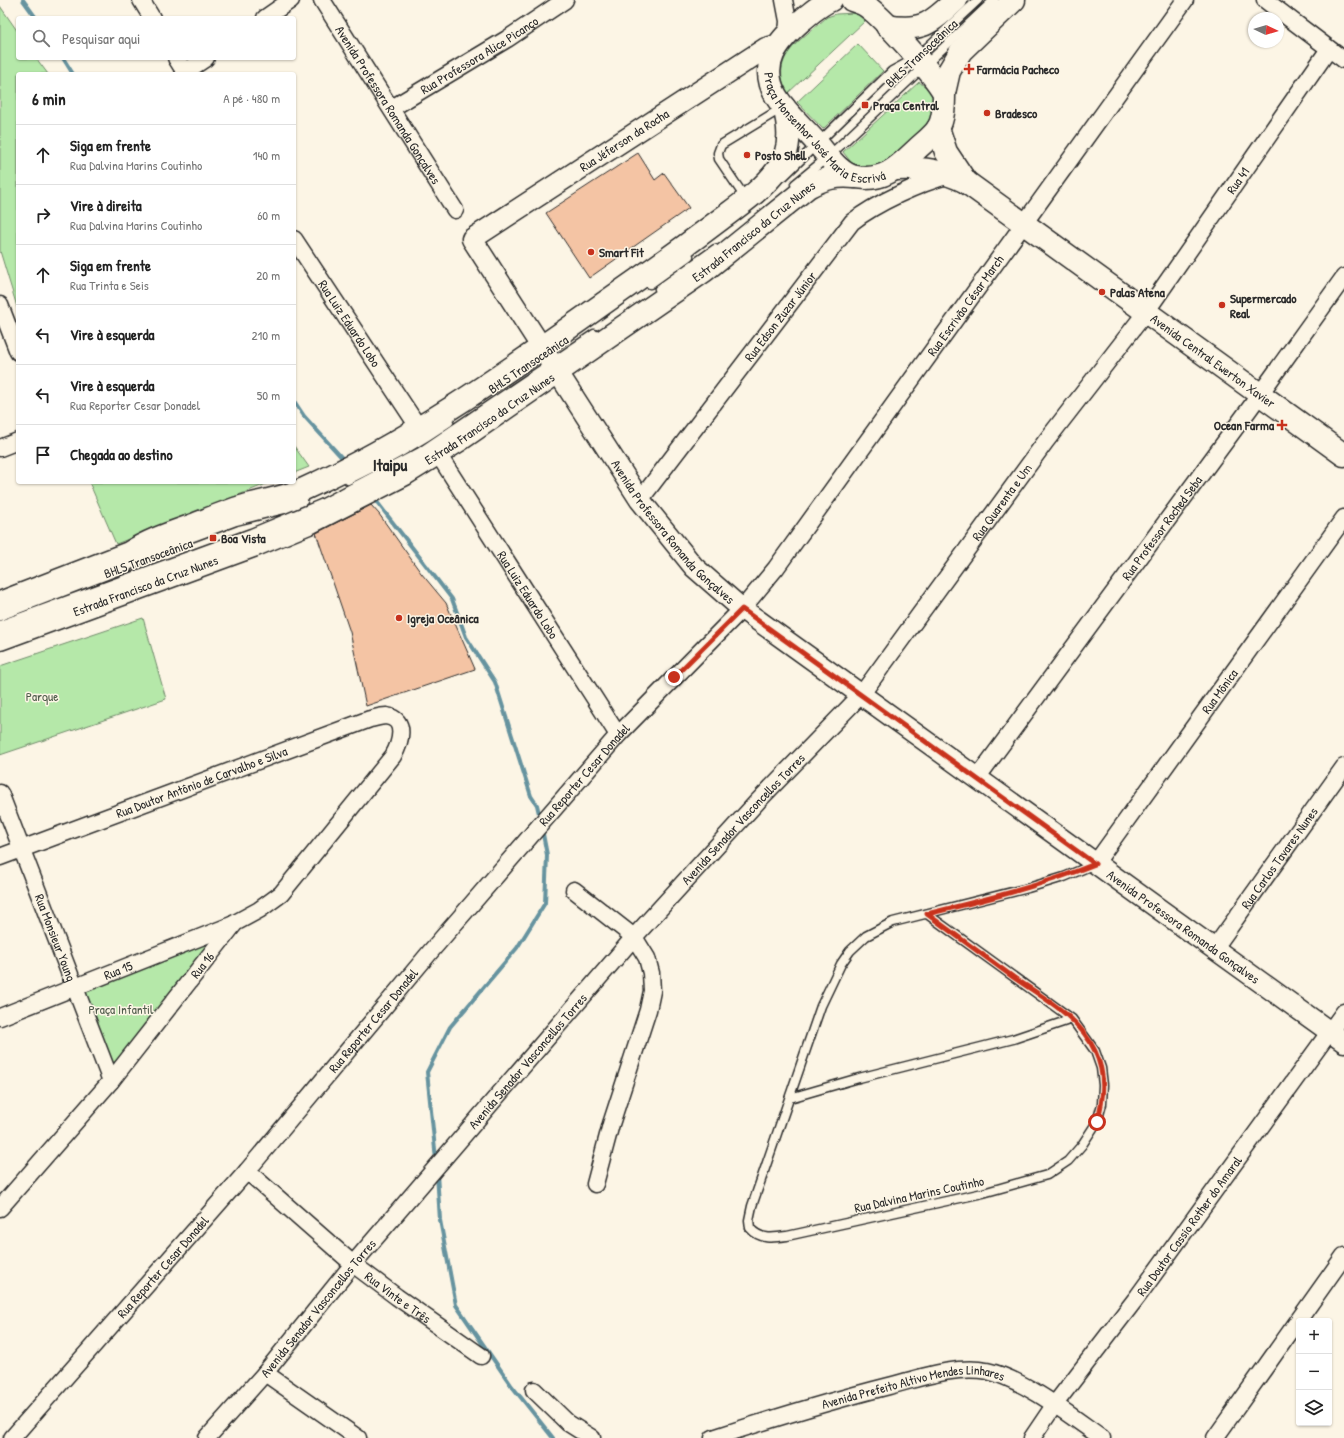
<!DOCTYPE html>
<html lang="pt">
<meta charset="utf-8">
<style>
body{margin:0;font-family:"Patrick Hand",sans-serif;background:#f2f2f2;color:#222}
.controls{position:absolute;right:12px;bottom:12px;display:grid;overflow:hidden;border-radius:4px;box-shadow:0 1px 3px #0004}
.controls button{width:36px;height:36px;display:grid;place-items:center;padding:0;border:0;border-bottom:1px solid #e0e0e0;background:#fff;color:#222;font:20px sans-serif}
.compass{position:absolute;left:1248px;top:12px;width:36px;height:36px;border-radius:50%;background:#fff;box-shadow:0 1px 3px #0004;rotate:94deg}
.stop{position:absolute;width:12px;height:12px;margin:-9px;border:3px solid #c8321e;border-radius:50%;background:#fff}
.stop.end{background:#c8321e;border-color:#fff;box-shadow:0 1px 4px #0008}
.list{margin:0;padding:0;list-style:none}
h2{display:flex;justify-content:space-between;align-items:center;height:52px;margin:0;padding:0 16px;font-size:17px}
h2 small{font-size:13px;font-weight:400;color:#767676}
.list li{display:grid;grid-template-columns:26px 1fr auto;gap:12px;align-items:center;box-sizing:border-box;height:60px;padding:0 16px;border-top:1px solid #e0e0e0}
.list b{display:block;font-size:15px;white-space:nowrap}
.list p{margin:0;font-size:13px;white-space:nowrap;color:#767676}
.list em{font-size:13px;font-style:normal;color:#767676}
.icon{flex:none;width:22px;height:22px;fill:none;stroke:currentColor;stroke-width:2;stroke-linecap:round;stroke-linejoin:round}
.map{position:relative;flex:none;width:1344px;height:1438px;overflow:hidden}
.search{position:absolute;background:#fff;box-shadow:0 1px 3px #0004;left:16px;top:16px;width:280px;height:44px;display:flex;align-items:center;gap:10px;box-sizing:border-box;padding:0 14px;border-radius:4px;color:#767676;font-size:15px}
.panel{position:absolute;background:#fff;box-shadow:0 1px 3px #0004;left:16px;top:72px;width:280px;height:412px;border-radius:4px}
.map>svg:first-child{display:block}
</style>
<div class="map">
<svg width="1344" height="1438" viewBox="0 0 1344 1438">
<rect width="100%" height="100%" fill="#fcf5e5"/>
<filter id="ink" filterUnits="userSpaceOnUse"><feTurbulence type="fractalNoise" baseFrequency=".025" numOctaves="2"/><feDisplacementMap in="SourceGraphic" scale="8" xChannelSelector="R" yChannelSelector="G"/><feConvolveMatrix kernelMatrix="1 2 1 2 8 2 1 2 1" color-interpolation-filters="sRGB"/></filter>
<g filter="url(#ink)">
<!-- green -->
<path fill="#b5e8a9" stroke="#708a6a" d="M 0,6 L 18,32 L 18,58 L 36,58 L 48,74 L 18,74 L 18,310 L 0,251 Z
M 856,13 L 865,21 L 788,93 C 767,57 803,39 827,17 L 836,14 Z
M 858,44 L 883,71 L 823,129 L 797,102 Z
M 919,82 C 923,85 929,89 931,93 C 936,103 932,117 927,125 L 887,164 L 879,168 L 854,166 L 843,152 Z
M 294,446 L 309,467 L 294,473 Z
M 89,482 L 271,482 L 116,544 Z
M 143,618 L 166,699 L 0,755 L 0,666 Z
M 221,937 L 111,1072 L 80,991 Z"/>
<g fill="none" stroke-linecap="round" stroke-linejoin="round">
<!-- stream -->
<path stroke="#66939f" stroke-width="4" d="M 23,0 L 36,18
M 63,58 L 73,74
M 294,401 L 304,416 L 343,459
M 377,502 L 452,599 L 466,637 L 495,682 L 531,796 L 537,805 L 540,818
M 436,1159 L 427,1072 L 450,1027 L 517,948 L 545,903 L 547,855 L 542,829
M 437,1174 L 440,1220 L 456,1305 L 511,1385 L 553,1438"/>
</g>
<!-- building -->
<path fill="#f4c4a4" stroke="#2b2b2b" d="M 638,153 L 655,180 L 664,173 L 689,208 L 589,278 L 546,213 Z
M 371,505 L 379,514 L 421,573 L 446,603 L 475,669 L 366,706 L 350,632 L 316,533 Z"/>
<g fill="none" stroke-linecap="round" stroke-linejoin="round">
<defs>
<path id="service" d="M 784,176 L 892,71 L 916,58 L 978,0
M 795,184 L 829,156 L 994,0
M 746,199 L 719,159 L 718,153 L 721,145 L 782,108
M 650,284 L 689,256
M 659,289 L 715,249
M 348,480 C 383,463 417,444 449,422
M 0,616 L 125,568 L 153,552 L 236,521 L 284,509 L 303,501
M 0,625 L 251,533 L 321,504 L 420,452 L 594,334
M 927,914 L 1072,1019 L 1095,1051 L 1101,1068 L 1103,1085 L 1102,1104 L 1097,1122 L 1082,1145 L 1068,1161 L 1047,1175 L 983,1193 L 787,1236 C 773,1238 760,1240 750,1228 L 749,1220 L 752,1206 L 821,1006 L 841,964 L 850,951 L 866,936 L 893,922 L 1028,888 L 1064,877 L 1095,864
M 790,1098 L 859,1078 L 1013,1039 L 1072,1019"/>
<g id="minor">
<path d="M 141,0 L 152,18"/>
<path id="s1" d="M 322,0 L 455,210"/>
<path d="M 784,0 L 788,21 L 787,34"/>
<path d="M 1265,0 L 1344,60"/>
<path d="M 265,18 L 291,0"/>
<path d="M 176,58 L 186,74"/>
<path d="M 185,72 L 206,58"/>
<path id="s2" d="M 392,108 L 507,39 L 565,0"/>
<path id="s3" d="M 294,239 L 419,428"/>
<path d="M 0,305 L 18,352"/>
<path d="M 0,448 L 18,441"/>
<path id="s4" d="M 438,454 L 618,735"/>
<path id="s5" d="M 640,500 L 852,222 C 876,203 920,183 950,175"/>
<path id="s6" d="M 977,778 L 1250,408 L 1344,277"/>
<path id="s7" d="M 0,793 L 111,1081"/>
<path id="s8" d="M 0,857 L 370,719 C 375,718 381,716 386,716 C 408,719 400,744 393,756 L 281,894 L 259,910 L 235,923 L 111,1081 L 0,1208"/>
<path id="s9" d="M 1095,864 L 1344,518"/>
<path d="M 574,890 L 634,937 L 647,958 L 651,973 L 652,991 L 648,1010 L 611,1124 L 595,1184"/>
<path id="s10" d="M 1214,949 L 1344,767"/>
<path id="s11" d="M 0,1017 L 234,924"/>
<path id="s12" d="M 247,1171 L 353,1264 L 397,1297 L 481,1356"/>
<path d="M 265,1373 L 358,1438"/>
<path d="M 534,1390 L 568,1423 L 592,1438"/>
<path id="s13" d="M 12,1438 L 247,1171 L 431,951 L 618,735 L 742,609 L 776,568 L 1185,0"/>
<path id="s14" d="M 207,1438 L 265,1373 L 353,1264 L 634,937 L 758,801 L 861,695 L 1046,441 L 1146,312 L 1329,49"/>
<path id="s15" d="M 713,1438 C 771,1419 830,1401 889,1386 C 920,1378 955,1365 987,1371 C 1024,1379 1071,1416 1102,1438"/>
<path id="s16" d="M 1032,1438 L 1055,1404 L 1138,1296 L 1344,1012"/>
<path d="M 1215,1438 L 1344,1256"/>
</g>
<g id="tertiary">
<path id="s17" d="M 777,45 L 766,48 L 472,239 L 640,500 L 694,567 L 742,609 L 1344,1042"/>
</g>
<g id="secondary">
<path id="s18" d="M 831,0 C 819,5 811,13 801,21 C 778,41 758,64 776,96 C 786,113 803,127 816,142 C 827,154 839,174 856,177 C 884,182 898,167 916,150 C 923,143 933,136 938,128 C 944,119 944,103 944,93 C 935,76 880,13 863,4 C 860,3 856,1 852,0"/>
<path d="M 887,26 C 923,32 931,23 956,0"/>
<path d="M 944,93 L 949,71 L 961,51 L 1014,0"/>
<path d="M 938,128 L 946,152 L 966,182"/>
<path id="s19" d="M 896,169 C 922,168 943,170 966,182 L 1344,455"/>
<path d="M 0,603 L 129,553 C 149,540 171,533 193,525 C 211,518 229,510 248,505 C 267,500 286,497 304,489 C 426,434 535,351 644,275 C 670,257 696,238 721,219 C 741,204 762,190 777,170 C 792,151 790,128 784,107"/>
<path id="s20" d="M 0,639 L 253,546 L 311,522 L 405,474 L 458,441 L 704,271 L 808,187 C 824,178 837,175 855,177"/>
</g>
</defs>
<!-- service casing -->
<use href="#service" stroke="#2b2b2b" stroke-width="11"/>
<!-- minor casing -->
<use href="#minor" stroke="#2b2b2b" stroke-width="19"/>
<!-- tertiary casing -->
<use href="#tertiary" stroke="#2b2b2b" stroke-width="23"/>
<!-- secondary casing -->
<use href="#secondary" stroke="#2b2b2b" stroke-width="25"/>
<!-- service -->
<use href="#service" stroke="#fcf5e5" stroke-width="8"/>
<!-- minor -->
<use href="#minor" stroke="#fcf5e5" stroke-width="16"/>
<!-- tertiary -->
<use href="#tertiary" stroke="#fcf5e5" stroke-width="20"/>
<!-- secondary -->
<use href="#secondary" stroke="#fcf5e5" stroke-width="22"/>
</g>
</g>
<g fill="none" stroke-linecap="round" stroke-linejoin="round" filter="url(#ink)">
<!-- route -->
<path stroke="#c8321e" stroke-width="5" d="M 674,677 L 742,609 L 1095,864 C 1041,886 984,900 927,914 C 956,935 984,956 1013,977 C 1042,997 1080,1017 1095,1051 C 1106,1075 1104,1098 1097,1122"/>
</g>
<!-- markers -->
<g fill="#c8321e" stroke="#fcf5e5" stroke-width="1.5">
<path d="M967 63h4v4h4v4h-4v4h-4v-4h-4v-4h4z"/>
<rect x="861" y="101" width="8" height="8" rx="2"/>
<circle cx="987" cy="113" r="4"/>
<circle cx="747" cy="155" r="4"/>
<circle cx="591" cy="252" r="4"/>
<circle cx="1102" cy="292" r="4"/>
<circle cx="1222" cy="305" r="4"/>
<path d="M1280 419h4v4h4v4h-4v4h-4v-4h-4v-4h4z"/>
<rect x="209" y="534" width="8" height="8" rx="2"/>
<circle cx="399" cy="618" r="4"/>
</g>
<g text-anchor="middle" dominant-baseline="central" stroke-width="3" stroke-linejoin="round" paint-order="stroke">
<!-- street labels -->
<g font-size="13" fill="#2b2b2b" stroke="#fcf5e5">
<text transform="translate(921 53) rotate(-43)">BHLS Transoceânica</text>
<text stroke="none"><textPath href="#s2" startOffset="102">Rua Professora Alice Picanço</textPath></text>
<text stroke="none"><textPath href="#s1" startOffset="124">Avenida Professora Romanda Gonçalves</textPath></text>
<text stroke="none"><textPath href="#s18" startOffset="184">Praça Monsenhor José Maria Escrivá</textPath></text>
<text transform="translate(624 140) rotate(-33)">Rua Jéferson da Rocha</text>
<text stroke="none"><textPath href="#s14" startOffset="1628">Rua 41</textPath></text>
<text stroke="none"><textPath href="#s20" startOffset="863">Estrada Francisco da Cruz Nunes</textPath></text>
<text stroke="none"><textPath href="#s13" startOffset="1482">Rua Escrivão César March</textPath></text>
<text stroke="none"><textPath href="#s5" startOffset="231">Rua Edson Zuzar Júnior</textPath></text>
<text stroke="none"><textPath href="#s3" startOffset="101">Rua Luiz Eduardo Lobo</textPath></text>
<text stroke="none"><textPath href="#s19" startOffset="377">Avenida Central Ewerton Xavier</textPath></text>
<text transform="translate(528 364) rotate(-34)">BHLS Transoceânica</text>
<text stroke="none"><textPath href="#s20" startOffset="539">Estrada Francisco da Cruz Nunes</textPath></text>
<text stroke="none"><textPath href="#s14" startOffset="1229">Rua Quarenta e Um</textPath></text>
<text stroke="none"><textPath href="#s6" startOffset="311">Rua Professor Roched Seba</textPath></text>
<text stroke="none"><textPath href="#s17" startOffset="718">Avenida Professora Romanda Gonçalves</textPath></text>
<text transform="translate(148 558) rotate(-20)">BHLS Transoceânica</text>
<text stroke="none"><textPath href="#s20" startOffset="155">Estrada Francisco da Cruz Nunes</textPath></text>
<text stroke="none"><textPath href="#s4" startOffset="167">Rua Luiz Eduardo Lobo</textPath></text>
<text stroke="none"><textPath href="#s9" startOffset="213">Rua Mônica</textPath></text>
<text stroke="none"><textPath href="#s13" startOffset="876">Rua Reporter Cesar Donadel</textPath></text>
<text stroke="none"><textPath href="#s8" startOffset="215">Rua Doutor Antônio de Carvalho e Silva</textPath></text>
<text stroke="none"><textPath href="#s14" startOffset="819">Avenida Senador Vasconcellos Torres</textPath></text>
<text stroke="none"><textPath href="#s10" startOffset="112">Rua Carlos Tavares Nunes</textPath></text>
<text stroke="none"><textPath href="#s17" startOffset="1366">Avenida Professora Romanda Gonçalves</textPath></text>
<text stroke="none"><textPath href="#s7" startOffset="155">Rua Monsieur Young</textPath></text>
<text transform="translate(202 965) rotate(-52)">Rua 16</text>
<text stroke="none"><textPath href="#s11" startOffset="127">Rua 15</textPath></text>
<text stroke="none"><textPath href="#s13" startOffset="552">Rua Reporter Cesar Donadel</textPath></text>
<text stroke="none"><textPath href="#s14" startOffset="495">Avenida Senador Vasconcellos Torres</textPath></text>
<text transform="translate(919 1194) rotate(-12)">Rua Dalvina Marins Coutinho</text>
<text stroke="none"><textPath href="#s16" startOffset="264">Rua Doutor Cassio Rother do Amaral</textPath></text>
<text stroke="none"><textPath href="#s13" startOffset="228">Rua Reporter Cesar Donadel</textPath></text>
<text stroke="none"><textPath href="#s12" startOffset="197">Rua Vinte e Três</textPath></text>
<text stroke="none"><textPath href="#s14" startOffset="171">Avenida Senador Vasconcellos Torres</textPath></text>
<text stroke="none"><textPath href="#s15" startOffset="208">Avenida Prefeito Altivo Mendes Linhares</textPath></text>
</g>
<!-- poi labels -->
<g font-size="13" font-weight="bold" fill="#2b2b2b" stroke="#fcf5e5" text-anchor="start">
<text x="977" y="69">Farmácia Pacheco</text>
<text x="873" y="105">Praça Central</text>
<text x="995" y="113">Bradesco</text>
<text x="755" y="155">Posto Shell</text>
<text x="599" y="252">Smart Fit</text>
<text x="1110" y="292">Palas Atena</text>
<text x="1230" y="298">Supermercado<tspan x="1230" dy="15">Real</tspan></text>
<text x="1274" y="425" text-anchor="end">Ocean Farma</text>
<text x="221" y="538">Boa Vista</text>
<text x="407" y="618">Igreja Oceânica</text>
</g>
<!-- park labels -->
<g font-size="13" fill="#4e5a4a" stroke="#fcf5e5">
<text x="42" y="696">Parque</text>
<text x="121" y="1009">Praça Infantil</text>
</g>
<!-- district labels -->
<g font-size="17" font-weight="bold" fill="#2b2b2b" stroke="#fcf5e5">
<text x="390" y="464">Itaipu</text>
</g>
</g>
</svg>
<div class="controls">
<button>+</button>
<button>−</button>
<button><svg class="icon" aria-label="layers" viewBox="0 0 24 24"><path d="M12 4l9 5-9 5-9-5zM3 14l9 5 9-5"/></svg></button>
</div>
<svg class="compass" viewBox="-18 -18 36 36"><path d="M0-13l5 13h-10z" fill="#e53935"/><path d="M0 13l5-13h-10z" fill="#767676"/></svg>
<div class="stop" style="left:1097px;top:1122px"></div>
<div class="stop end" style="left:674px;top:677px"></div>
<div class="search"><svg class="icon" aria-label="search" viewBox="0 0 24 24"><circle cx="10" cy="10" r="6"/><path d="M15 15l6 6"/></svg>Pesquisar aqui</div>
<section class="panel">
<h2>6 min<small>A pé · 480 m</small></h2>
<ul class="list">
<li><svg class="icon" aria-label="ahead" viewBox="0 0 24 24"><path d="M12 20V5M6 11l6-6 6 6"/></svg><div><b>Siga em frente</b><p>Rua Dalvina Marins Coutinho</p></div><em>140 m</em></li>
<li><svg class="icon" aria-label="right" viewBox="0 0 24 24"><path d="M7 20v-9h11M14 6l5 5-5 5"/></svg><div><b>Vire à direita</b><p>Rua Dalvina Marins Coutinho</p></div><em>60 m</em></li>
<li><svg class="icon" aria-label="ahead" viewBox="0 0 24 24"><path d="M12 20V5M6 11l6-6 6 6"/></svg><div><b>Siga em frente</b><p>Rua Trinta e Seis</p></div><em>20 m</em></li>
<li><svg class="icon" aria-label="left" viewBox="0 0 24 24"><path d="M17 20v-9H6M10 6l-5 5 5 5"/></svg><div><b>Vire à esquerda</b></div><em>210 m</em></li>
<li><svg class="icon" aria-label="left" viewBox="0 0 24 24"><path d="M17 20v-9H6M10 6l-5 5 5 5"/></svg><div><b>Vire à esquerda</b><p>Rua Reporter Cesar Donadel</p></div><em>50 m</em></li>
<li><svg class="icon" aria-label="arrive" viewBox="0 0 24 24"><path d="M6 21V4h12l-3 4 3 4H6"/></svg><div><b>Chegada ao destino</b></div></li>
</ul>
</section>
</div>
